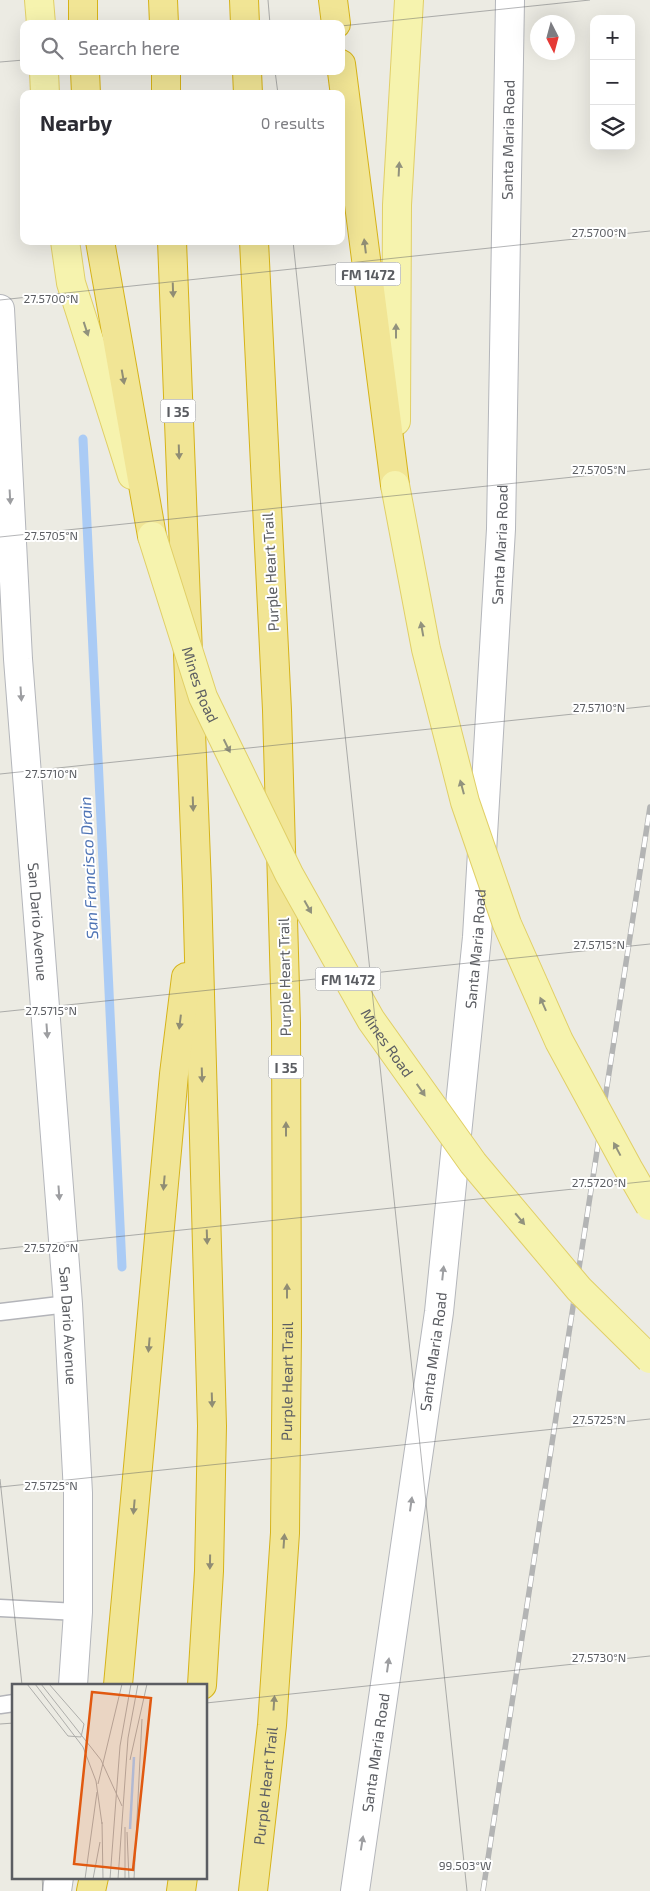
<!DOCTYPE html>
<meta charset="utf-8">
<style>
body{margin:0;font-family:"Exo 2",sans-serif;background:#f7f7f7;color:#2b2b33}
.controls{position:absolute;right:15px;top:15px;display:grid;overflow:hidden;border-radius:10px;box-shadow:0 5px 20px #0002}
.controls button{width:45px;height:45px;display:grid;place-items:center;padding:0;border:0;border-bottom:1px solid #e1e1e2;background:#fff;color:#2b2b33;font:25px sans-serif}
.compass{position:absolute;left:530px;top:15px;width:45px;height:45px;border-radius:50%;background:#fff;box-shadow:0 5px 20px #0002;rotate:174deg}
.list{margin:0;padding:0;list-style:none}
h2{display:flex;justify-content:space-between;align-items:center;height:65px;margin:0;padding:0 20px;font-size:21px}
h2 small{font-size:16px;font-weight:400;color:#7c7c81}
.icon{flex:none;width:28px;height:28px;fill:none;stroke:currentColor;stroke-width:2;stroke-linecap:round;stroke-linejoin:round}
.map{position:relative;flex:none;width:650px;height:1891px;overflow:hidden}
.search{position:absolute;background:#fff;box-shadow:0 5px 20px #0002;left:20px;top:20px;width:325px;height:55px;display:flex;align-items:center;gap:12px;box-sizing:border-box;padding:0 18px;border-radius:10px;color:#7c7c81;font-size:19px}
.panel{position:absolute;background:#fff;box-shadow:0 5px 20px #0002;left:20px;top:90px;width:325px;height:155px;border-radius:10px}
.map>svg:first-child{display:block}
</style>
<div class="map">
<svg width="650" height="1891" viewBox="0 0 650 1891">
<rect width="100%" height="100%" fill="#ecebe3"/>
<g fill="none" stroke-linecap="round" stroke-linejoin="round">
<!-- stream -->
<path stroke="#aacbf5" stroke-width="9" d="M 83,439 L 122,1267"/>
<defs>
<path id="lane" d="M 0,1312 L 68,1304
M 0,1608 L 78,1612
M 0,1705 L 14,1703"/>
<g id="secondary">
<path id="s1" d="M 0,309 L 18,659 L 68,1304 L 78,1493 L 78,1612 L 73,1685"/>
<path d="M 57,1891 L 59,1877"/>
<path id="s2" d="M 355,1891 L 439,1312 L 477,937 L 501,529 L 510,0"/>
</g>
<path id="primary" d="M 39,0 L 41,24
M 44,71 L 45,94
M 65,241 L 71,283 L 132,475
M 396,421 L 397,205 L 409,0"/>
<g id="highway">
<path d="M 163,0 L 164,24"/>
<path d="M 244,0 L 245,24"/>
<path d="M 333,0 L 336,24"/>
<path d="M 83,24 L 83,0"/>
<path d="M 341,64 L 395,485"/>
<path d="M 85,71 L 86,94"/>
<path d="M 166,71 L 166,94"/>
<path d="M 247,71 L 248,94"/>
<path d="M 100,241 L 152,536"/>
<path d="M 172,241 L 197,886 L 212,1426 L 209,1571 L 202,1685"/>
<path d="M 118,1685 L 174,1074 L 186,977"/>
<path d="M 91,1891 L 94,1877"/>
<path d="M 181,1891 L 183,1877"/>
<path id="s3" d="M 253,1891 L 272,1725 L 285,1533 L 287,1331 L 286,1023 L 277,710 L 254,241"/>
</g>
</defs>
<!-- lane casing -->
<use href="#lane" stroke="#b3b4b9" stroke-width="19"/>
<!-- secondary casing -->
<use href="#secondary" stroke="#b4b6bb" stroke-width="30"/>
<!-- primary casing -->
<use href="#primary" stroke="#e1cf67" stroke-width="30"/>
<!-- highway casing -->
<use href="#highway" stroke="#d6b319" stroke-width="30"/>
<!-- lane -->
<use href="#lane" stroke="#fff" stroke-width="16"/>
<!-- secondary -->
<use href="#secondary" stroke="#fff" stroke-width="28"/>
<!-- primary -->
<use href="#primary" stroke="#f6f3ae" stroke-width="28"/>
<!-- highway -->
<use href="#highway" stroke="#f1e595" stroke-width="28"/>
<defs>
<path id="rail" d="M 483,1891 L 650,807"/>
</defs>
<!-- rail casing -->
<use href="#rail" stroke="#b3b4b4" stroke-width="5.5"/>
<!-- rail -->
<use href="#rail" stroke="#fff" stroke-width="4" stroke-dasharray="11" stroke-linecap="butt"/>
<defs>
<g id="primary-bridge">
<path d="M 395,485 L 426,649 L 465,802 L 507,924 L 559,1041 L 628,1168 L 650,1206"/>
<path id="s4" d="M 152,536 L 203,697 L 289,874 L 371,1020 L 473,1163 L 579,1289 L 650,1359"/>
</g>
</defs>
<!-- primary-bridge casing -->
<use href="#primary-bridge" stroke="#e1cf67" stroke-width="30" stroke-linecap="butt"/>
<!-- primary-bridge -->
<use href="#primary-bridge" stroke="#f6f3ae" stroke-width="28"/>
</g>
<!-- one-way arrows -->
<defs><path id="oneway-solid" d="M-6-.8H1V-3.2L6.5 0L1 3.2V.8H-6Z" transform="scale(1.25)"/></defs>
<g fill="#91927d">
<use href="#oneway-solid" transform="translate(399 169) rotate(-87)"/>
<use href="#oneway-solid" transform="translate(86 329) rotate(72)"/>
<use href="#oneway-solid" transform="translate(396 331) rotate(-90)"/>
<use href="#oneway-solid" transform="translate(422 629) rotate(-100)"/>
<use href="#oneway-solid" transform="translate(227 746) rotate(64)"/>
<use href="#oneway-solid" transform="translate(462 787) rotate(-105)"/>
<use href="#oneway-solid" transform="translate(308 907) rotate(61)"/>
<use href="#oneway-solid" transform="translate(543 1004) rotate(-114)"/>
<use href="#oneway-solid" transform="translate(421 1090) rotate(55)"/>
<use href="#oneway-solid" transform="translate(617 1149) rotate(-118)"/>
<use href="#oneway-solid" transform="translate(520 1219) rotate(50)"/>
</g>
<g fill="#908d74">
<use href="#oneway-solid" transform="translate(365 246) rotate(-97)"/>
<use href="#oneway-solid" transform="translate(173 290) rotate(88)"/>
<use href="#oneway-solid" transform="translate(123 377) rotate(80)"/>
<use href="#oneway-solid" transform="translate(179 452) rotate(88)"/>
<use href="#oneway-solid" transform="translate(193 804) rotate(88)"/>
<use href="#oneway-solid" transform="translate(180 1022) rotate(97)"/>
<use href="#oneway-solid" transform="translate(202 1075) rotate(88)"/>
<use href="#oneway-solid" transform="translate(286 1129) rotate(-90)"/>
<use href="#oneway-solid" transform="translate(164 1183) rotate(95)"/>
<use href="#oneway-solid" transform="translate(207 1237) rotate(88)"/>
<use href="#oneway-solid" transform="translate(287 1291) rotate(-90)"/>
<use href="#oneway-solid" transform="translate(149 1345) rotate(95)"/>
<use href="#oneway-solid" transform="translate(212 1400) rotate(88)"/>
<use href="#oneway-solid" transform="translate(134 1507) rotate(95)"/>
<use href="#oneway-solid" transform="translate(284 1541) rotate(-86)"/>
<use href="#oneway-solid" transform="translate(210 1562) rotate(91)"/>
<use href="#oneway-solid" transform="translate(274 1703) rotate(-86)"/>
</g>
<g fill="#9d9ea1">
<use href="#oneway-solid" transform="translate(10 497) rotate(87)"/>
<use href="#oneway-solid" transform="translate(21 694) rotate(86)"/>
<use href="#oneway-solid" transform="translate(47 1031) rotate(86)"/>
<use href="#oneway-solid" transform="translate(59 1193) rotate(86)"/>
<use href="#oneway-solid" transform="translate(443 1273) rotate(-84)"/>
<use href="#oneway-solid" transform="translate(411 1504) rotate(-82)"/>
<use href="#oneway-solid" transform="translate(388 1665) rotate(-82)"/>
<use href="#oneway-solid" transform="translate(362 1843) rotate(-81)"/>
</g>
<!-- ticks -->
<path fill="none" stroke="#5b5d62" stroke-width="1" stroke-opacity="0.45" d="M 268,0 L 270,24M 341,26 L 590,0M 0,62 L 24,60M 275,71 L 278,94M 293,241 L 467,1891M 0,300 L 650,231M 0,537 L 650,469M 0,774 L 650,706M 0,1012 L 650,944M 0,1249 L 650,1181M 0,1479 L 22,1685M 0,1487 L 650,1419M 206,1703 L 650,1656M 0,1724 L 14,1723M 42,1877 L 43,1891"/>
<g text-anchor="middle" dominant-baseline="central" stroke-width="4" stroke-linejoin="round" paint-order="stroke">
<!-- shield labels -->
<g fill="#fff" stroke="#8c8e91" stroke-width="1">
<rect x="335.5" y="262.5" width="65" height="23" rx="4"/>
<rect x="160.5" y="399.5" width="35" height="23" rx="4"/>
<rect x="315.5" y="967.5" width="65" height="23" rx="4"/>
<rect x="268.5" y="1055.5" width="35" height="23" rx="4"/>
</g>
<g font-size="14" font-weight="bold" fill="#5b5d62">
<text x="368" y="274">FM 1472</text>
<text x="178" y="411">I 35</text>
<text x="348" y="979">FM 1472</text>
<text x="286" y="1067">I 35</text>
</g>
<!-- street labels -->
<g font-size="15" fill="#5b5d62" stroke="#fff">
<text stroke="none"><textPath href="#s2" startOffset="1760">Santa Maria Road</textPath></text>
<text stroke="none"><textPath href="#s2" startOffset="1355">Santa Maria Road</textPath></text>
<text transform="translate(270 572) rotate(-93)">Purple Heart Trail</text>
<text stroke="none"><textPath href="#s4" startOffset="156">Mines Road</textPath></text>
<text stroke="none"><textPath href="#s1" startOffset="614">San Dario Avenue</textPath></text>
<text stroke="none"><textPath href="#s2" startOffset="950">Santa Maria Road</textPath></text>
<text transform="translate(284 977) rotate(-91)">Purple Heart Trail</text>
<text stroke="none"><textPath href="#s4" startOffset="561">Mines Road</textPath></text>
<text stroke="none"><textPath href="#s1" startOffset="1019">San Dario Avenue</textPath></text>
<text stroke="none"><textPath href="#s2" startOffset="545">Santa Maria Road</textPath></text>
<text stroke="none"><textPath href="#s3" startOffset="511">Purple Heart Trail</textPath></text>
<text stroke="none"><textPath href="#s2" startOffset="140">Santa Maria Road</textPath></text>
<text stroke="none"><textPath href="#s3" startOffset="106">Purple Heart Trail</textPath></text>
</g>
<!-- water labels -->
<g font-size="16" font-style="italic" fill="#4f74b5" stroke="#fff">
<text transform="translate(88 868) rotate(-93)">San Francisco Drain</text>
</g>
</g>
<!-- overview -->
<g transform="translate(12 1684)">
<rect width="195" height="195" fill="#ecebe3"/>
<path fill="none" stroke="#aacbf5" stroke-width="2.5" d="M 118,145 L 122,73"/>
<path fill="none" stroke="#aeaeab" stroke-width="1" d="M 15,0 L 56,52 L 69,53 L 72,40 L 37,0M 23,0 L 71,63 L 84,97 L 90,140M 29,0 L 89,76 L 110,122M 118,76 L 135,0M 86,100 L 110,0M 90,138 L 91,195M 115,148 L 117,195M 73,195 L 85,108M 81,195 L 88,158M 98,195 L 108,62 L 119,0M 106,195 L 116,54 L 126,0M 113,195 L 113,143M 122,195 L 130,35"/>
<path fill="#e15910" fill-opacity="0.15" stroke="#e15910" stroke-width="2.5" d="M 80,8 L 139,14 L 121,186 L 62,180 Z"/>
<rect width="195" height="195" fill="none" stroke="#5b5d62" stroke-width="2.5"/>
</g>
<g font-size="12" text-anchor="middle" fill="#5b5d62" stroke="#fff" stroke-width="4" stroke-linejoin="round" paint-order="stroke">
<text x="599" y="237">27.5700°N</text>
<text x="51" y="303">27.5700°N</text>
<text x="599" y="474">27.5705°N</text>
<text x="51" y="540">27.5705°N</text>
<text x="599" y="712">27.5710°N</text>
<text x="51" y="778">27.5710°N</text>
<text x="599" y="949">27.5715°N</text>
<text x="51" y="1015">27.5715°N</text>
<text x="599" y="1187">27.5720°N</text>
<text x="51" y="1252">27.5720°N</text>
<text x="599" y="1424">27.5725°N</text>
<text x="51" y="1490">27.5725°N</text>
<text x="599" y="1662">27.5730°N</text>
<text x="465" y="1870">99.503°W</text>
</g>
</svg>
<div class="controls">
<button>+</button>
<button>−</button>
<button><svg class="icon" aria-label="layers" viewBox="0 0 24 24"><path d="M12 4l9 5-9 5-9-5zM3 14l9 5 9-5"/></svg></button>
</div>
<svg class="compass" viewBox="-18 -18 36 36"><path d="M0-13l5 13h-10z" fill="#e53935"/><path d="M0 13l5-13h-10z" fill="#7c7c81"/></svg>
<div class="search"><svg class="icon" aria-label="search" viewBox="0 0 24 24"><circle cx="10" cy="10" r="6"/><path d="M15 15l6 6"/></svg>Search here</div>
<section class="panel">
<h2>Nearby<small>0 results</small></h2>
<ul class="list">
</ul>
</section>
</div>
